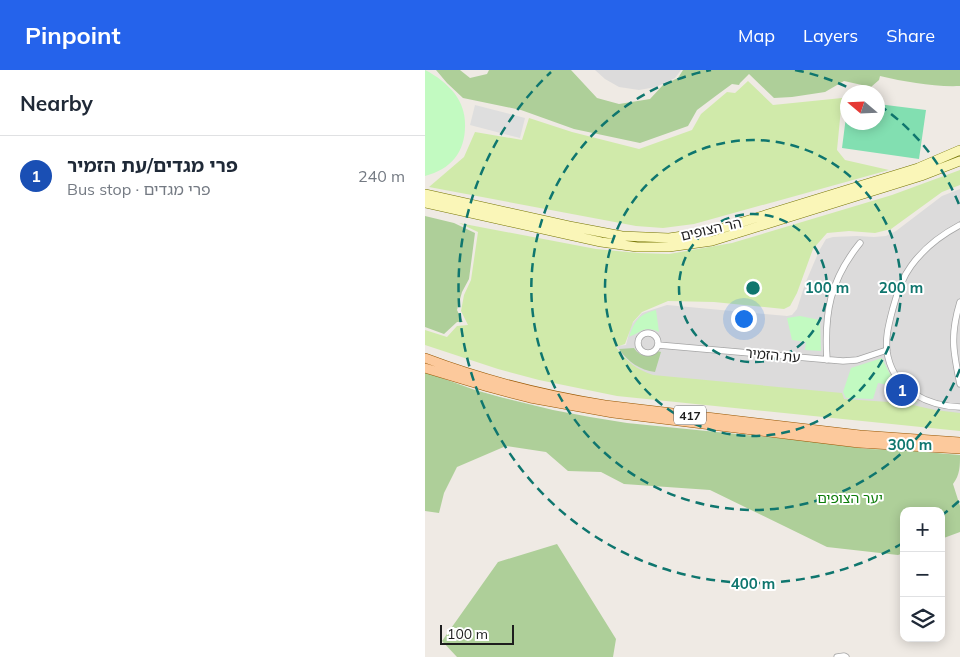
<!DOCTYPE html>
<meta charset="utf-8">
<style>
body{margin:0;font-family:Mulish,"Noto Sans Hebrew",sans-serif;background:#f2f2f3;color:#1f2937}
.controls{position:absolute;right:15px;bottom:15px;display:grid;overflow:hidden;border-radius:10px;box-shadow:0 2px 12px #0003}
.controls button{width:45px;height:45px;display:grid;place-items:center;padding:0;border:0;border-bottom:1px solid #e0e1e3;background:#fff;color:#1f2937;font:25px sans-serif}
.compass{position:absolute;left:415px;top:15px;width:45px;height:45px;border-radius:50%;background:#fff;box-shadow:0 2px 12px #0003;rotate:289deg}
.scale{position:absolute;left:15px;bottom:12px;width:74px;box-sizing:border-box;padding-left:5px;border:2px solid #1e1e1e;border-top:0;font-size:14px;line-height:18px;white-space:nowrap;color:#1e1e1e;-webkit-text-stroke:4px #fff;paint-order:stroke}
.you{position:absolute;left:318px;top:248px;width:18px;height:18px;margin:-12px;border:4px solid #fff;border-radius:50%;background:#1a73e8;box-shadow:0 0 0 8px #1a73e833}
.badge{display:grid;place-items:center;width:32px;height:32px;border-radius:50%;background:#2563eb;color:#fff;font-size:16px;font-weight:700}
.pin{position:absolute;translate:-50% -50%;border:2px solid #fff;box-shadow:0 1px 5px #0006}
.list{margin:0;padding:0;list-style:none}
h2{display:flex;justify-content:space-between;align-items:center;height:65px;margin:0;padding:0 20px;font-size:21px}
h2 small{font-size:16px;font-weight:400;color:#747a83}
.list li{display:grid;grid-template-columns:32px 1fr auto;gap:15px;align-items:center;box-sizing:border-box;height:80px;padding:0 20px;border-top:1px solid #e0e1e3}
.list b{display:block;font-size:19px;white-space:nowrap}
.list p{margin:0;font-size:16px;white-space:nowrap;color:#747a83}
.list em{font-size:16px;font-style:normal;color:#747a83}
.icon{flex:none;width:28px;height:28px;fill:none;stroke:currentColor;stroke-width:2;stroke-linecap:round;stroke-linejoin:round}
.map{position:relative;flex:none;width:535px;height:587px;overflow:hidden}
header{display:flex;align-items:center;gap:30px;box-sizing:border-box;height:70px;padding:0 25px;background:#2563eb;color:#fff}
header strong{font-size:24px}
nav{display:flex;gap:28px;margin-inline-start:auto;font-size:18px}
main{display:flex}
aside{flex:1;background:#fff}
.map>svg:first-child{display:block}
</style>
<header>
<strong>Pinpoint</strong>
<nav><a>Map</a><a>Layers</a><a>Share</a></nav>
</header>
<main>
<aside>
<h2>Nearby<small></small></h2>
<ul class="list">
<li><span class="badge" style="background:#1a4fb4">1</span><div><b>פרי מגדים/עת הזמיר</b><p>Bus stop · פרי מגדים</p></div><em>240 m</em></li>
</ul>
</aside>
<div class="map">
<svg width="535" height="587" viewBox="0 0 535 587">
<rect width="100%" height="100%" fill="#efeae4"/>
<!-- residential -->
<path fill="#dcdbdb" d="M 170,0 L 256,0 L 250,8 L 231,17 L 214,20 L 194,17 L 180,9 Z
M 535,119 L 535,357 L 224,306 L 202,292 L 191,276 L 201,275 L 206,255 L 217,243 L 242,235 L 362,246 L 367,245 L 372,239 L 380,214 L 394,181 L 401,169 L 408,167 L 432,166 L 449,167 L 461,166 L 471,161 L 517,126 Z"/>
<!-- grass -->
<path fill="#d0eaaa" d="M 323,11 L 348,35 L 417,28 L 412,80 L 420,90 L 464,100 L 269,154 L 238,158 L 211,156 L 4,117 L 39,87 L 50,62 L 97,70 L 104,48 L 147,62 L 214,79 L 267,60 L 276,44 L 302,22 L 310,23 Z
M 535,100 L 535,115 L 517,122 L 466,159 L 450,163 L 424,161 L 402,163 L 388,179 L 372,223 L 365,236 L 359,239 L 289,232 L 243,231 L 217,242 L 208,252 L 200,274 L 191,277 C 202,292 211,299 228,305 L 417,323 L 419,329 L 479,333 L 510,340 L 535,343 L 535,361 L 192,326 L 114,310 L 73,299 L 0,275 L 0,260 L 22,267 L 32,256 L 43,255 L 36,241 L 39,225 L 46,210 L 53,162 L 34,153 L 171,179 L 213,183 L 244,184 L 307,173 L 467,125 Z"/>
<!-- forest -->
<path fill="#aecf99" d="M 11,0 L 35,0 L 45,8 L 62,4 L 64,0 L 146,0 L 172,28 L 194,34 L 225,29 L 238,15 L 253,8 L 258,0 L 535,0 L 535,16 C 508,17 481,12 455,6 L 454,10 L 446,17 L 419,11 L 400,22 L 367,27 L 349,28 L 324,4 L 315,13 L 314,15 L 307,14 L 292,25 L 272,40 L 263,56 L 215,73 L 149,59 L 96,40 L 38,28 L 22,13 Z
M 0,146 L 29,153 L 50,163 L 44,209 L 37,222 L 32,240 L 38,252 L 32,252 L 19,264 L 0,257 Z
M 209,278 C 215,287 225,289 232,281 L 236,282 L 230,302 C 215,300 203,292 194,279 Z
M 0,302 L 50,320 L 75,327 L 128,340 L 165,347 L 202,353 L 393,372 L 442,379 L 477,380 L 535,385 C 535,396 535,405 528,414 L 535,436 L 535,462 L 516,469 L 516,441 L 479,441 L 479,483 L 473,485 L 402,477 L 285,420 L 199,414 L 176,402 L 143,401 L 121,382 L 81,376 L 32,397 L 19,423 L 14,443 L 0,441 Z
M 132,474 L 191,569 L 188,587 L 32,587 L 17,571 L 73,492 Z"/>
<!-- park -->
<path fill="#c2fac1" d="M 0,0 C 12,6 22,14 30,24 C 36,32 40,43 40,53 C 41,81 27,99 0,106 Z
M 231,240 L 234,262 C 219,255 217,262 204,267 C 209,252 214,244 231,240 Z
M 375,246 L 395,250 L 396,281 L 380,280 L 381,272 L 367,270 L 362,248 Z
M 457,288 C 466,308 474,321 493,334 L 466,329 L 469,316 L 453,313 L 448,329 L 421,328 L 418,322 L 426,298 Z"/>
<!-- pitch -->
<path fill="#82dfb1" d="M 453,34 L 501,40 L 494,89 L 417,78 L 422,39 L 422,52 L 452,52 Z"/>
<!-- parking -->
<path fill="#dedede" d="M 50,35 L 100,48 L 95,68 L 45,55 Z"/>
<g fill="none" stroke-linecap="round" stroke-linejoin="round">
<defs>
<path id="street" d="M 535,155 C 516,165 499,178 486,196 C 477,208 472,223 468,238 C 464,253 459,271 463,287 C 471,321 503,336 535,337
M 535,232 C 525,265 528,281 535,314
M213 273a10 10 0 1 1 20 0a10 10 0 1 1-20 0Z
M 233,275 L 418,291 L 432,290 L 462,280
M 402,290 C 399,243 405,210 435,173
M 412,587 L 419,586 L 421,587"/>
<path id="secondary" d="M 0,124 L 144,156 L 197,166 L 244,168 L 285,162 L 493,98 L 535,80
M 0,133 L 176,172 L 212,177 L 244,177 L 287,171 L 496,106 L 535,91"/>
<path id="primary" d="M 0,288 C 58,310 118,325 180,335 L 435,365 L 535,372
M 0,298 L 63,317 L 105,328 L 188,343 L 434,373 L 535,379"/>
</defs>
<!-- street casing -->
<use href="#street" stroke="#a5a5a5" stroke-width="7"/>
<!-- secondary casing -->
<use href="#secondary" stroke="#767604" stroke-width="10"/>
<!-- primary casing -->
<use href="#primary" stroke="#985600" stroke-width="10"/>
<!-- street -->
<use href="#street" stroke="#fff" stroke-width="5.5"/>
<!-- secondary -->
<use href="#secondary" stroke="#faf6b8" stroke-width="9"/>
<!-- primary -->
<use href="#primary" stroke="#fcc99c" stroke-width="9"/>
</g>
<!-- distance rings -->
<g fill="none" stroke="#0f766e" stroke-width="2.5" stroke-dasharray="9 6">
<circle cx="328" cy="218" r="74"/>
<circle cx="328" cy="218" r="148"/>
<path d="M535 299A222 222 0 1 1 286 0M370 0A222 222 0 0 1 432 22M454 35A222 222 0 0 1 535 137"/>
<path d="M534 431A296 296 0 0 1 516 446M478 473A296 296 0 0 1 126 2"/>
</g>
<g text-anchor="middle" dominant-baseline="central" stroke-width="4" stroke-linejoin="round" paint-order="stroke">
<!-- shield labels -->
<rect fill="#fff" stroke="#626262" stroke-width="1" x="249" y="335.5" width="32" height="19" rx="4"/>
<g font-size="12" font-weight="bold" fill="#1e1e1e">
<text x="265" y="345">417</text>
</g>
<!-- street labels -->
<g font-size="14" fill="#1e1e1e" stroke="#fff">
<text transform="translate(286 159) rotate(-13)">הר הצופים</text>
<text transform="translate(348 285) rotate(5)">עת הזמיר</text>
</g>
<!-- park labels -->
<g font-size="14" fill="#0d7d0b" stroke="#fff">
<text x="425" y="428">יער הצופים</text>
</g>
</g>
<circle cx="328" cy="218" r="8" fill="#0f766e" stroke="#fff" stroke-width="2.5"/>
<g font-size="15" text-anchor="middle" font-weight="bold" fill="#0f766e" stroke="#fff" stroke-width="4" stroke-linejoin="round" paint-order="stroke">
<text x="402" y="223">100 m</text>
<text x="476" y="223">200 m</text>
<text x="485" y="380">300 m</text>
<text x="328" y="519">400 m</text>
</g>
</svg>
<div class="controls">
<button>+</button>
<button>−</button>
<button><svg class="icon" aria-label="layers" viewBox="0 0 24 24"><path d="M12 4l9 5-9 5-9-5zM3 14l9 5 9-5"/></svg></button>
</div>
<svg class="compass" viewBox="-18 -18 36 36"><path d="M0-13l5 13h-10z" fill="#e53935"/><path d="M0 13l5-13h-10z" fill="#747a83"/></svg>
<div class="scale">100 m</div>
<div class="you"></div>
<div class="pin badge" style="left:477px;top:320px;background:#1a4fb4">1</div>
</div>
</main>
